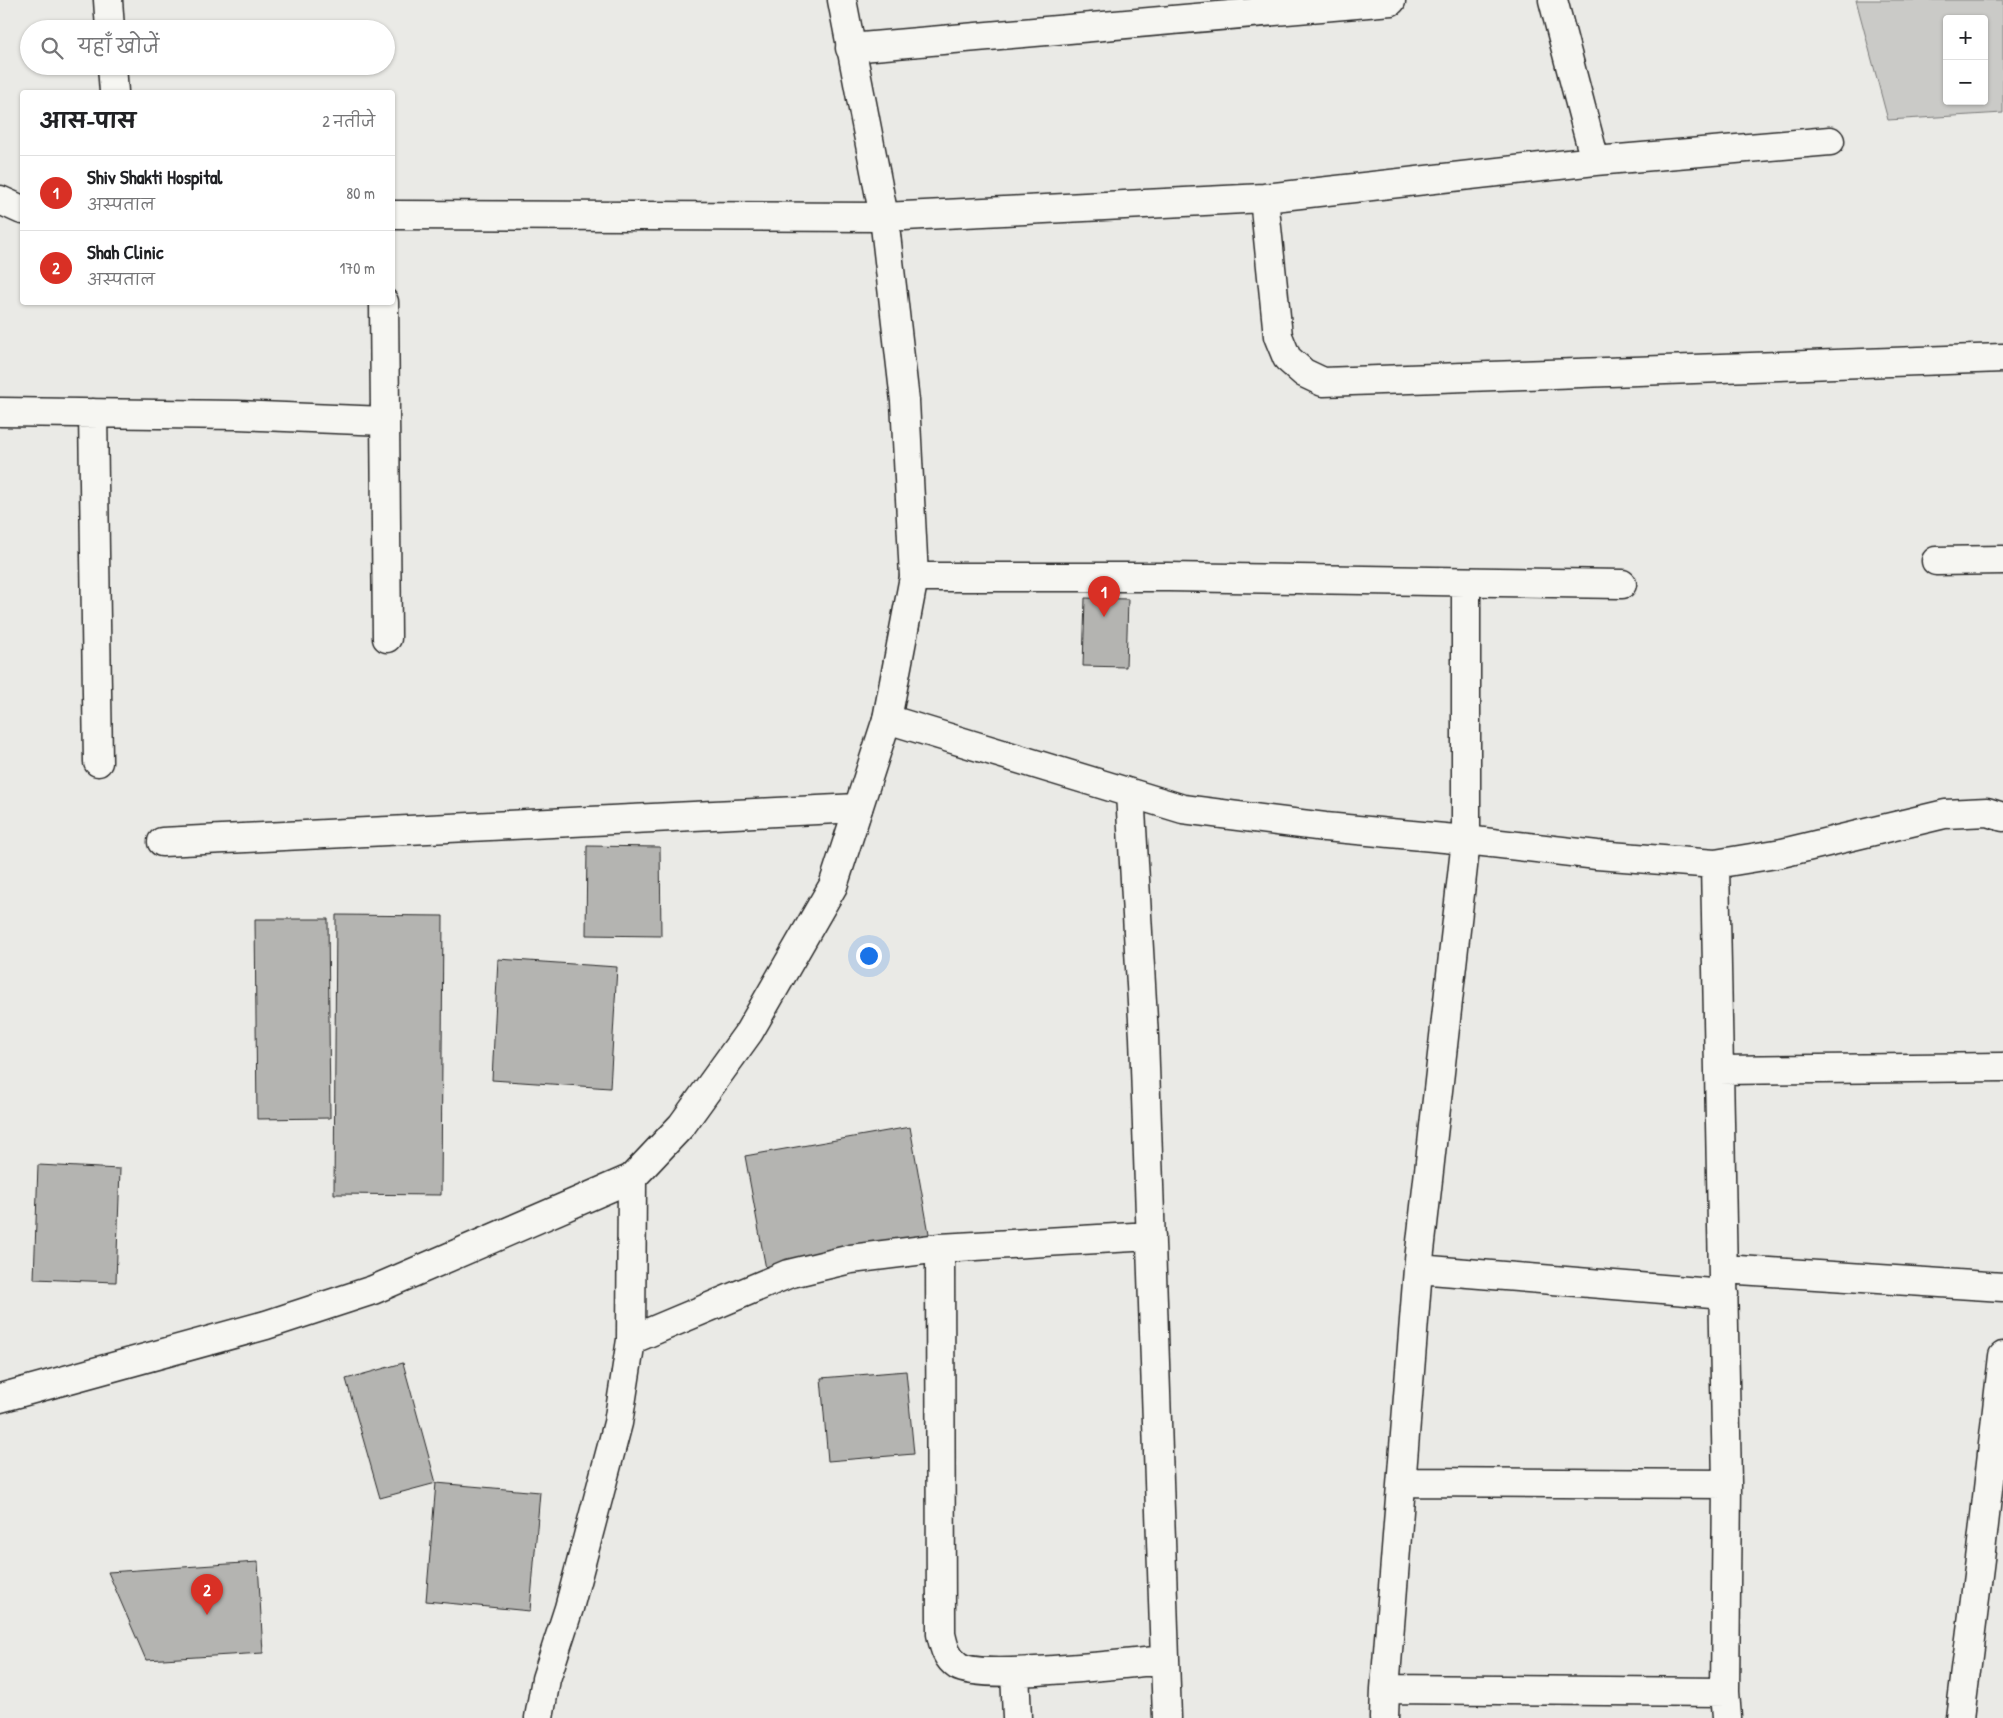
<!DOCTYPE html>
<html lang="hi">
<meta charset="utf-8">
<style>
body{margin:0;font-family:"Patrick Hand","Playpen Sans Deva",sans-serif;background:#f2f2f2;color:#202124}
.controls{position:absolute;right:15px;top:15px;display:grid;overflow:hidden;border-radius:5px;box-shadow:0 1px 4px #0004}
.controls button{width:45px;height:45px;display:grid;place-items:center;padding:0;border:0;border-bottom:1px solid #e0e0e0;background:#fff;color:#202124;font:25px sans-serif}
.you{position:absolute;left:868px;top:955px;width:18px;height:18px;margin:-12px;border:4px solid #fff;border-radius:50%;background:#1a73e8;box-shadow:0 0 0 8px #1a73e833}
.badge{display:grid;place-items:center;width:32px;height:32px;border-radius:50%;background:#d93025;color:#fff;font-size:16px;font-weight:700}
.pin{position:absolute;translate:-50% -41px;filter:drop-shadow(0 1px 2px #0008)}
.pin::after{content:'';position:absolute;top:26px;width:18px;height:15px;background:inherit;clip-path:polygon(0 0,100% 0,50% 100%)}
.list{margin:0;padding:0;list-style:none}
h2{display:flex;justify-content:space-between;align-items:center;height:65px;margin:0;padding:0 20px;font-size:21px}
h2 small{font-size:16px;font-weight:400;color:#757577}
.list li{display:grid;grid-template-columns:32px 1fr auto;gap:15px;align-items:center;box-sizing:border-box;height:75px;padding:0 20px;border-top:1px solid #e0e0e0}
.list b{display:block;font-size:19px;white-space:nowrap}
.list p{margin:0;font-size:16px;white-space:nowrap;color:#757577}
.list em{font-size:16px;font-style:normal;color:#757577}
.icon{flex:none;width:28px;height:28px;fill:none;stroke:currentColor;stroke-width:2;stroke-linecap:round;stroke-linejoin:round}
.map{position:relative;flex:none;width:2003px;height:1718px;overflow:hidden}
.search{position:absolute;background:#fff;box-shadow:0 1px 4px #0004;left:20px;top:20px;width:375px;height:55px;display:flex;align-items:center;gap:12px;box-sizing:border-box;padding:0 18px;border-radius:28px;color:#757577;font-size:19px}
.panel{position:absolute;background:#fff;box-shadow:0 1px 4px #0004;left:20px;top:90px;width:375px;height:215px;border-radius:5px}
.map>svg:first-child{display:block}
</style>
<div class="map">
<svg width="2003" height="1718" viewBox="0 0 2003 1718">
<rect width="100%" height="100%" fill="#eaeae6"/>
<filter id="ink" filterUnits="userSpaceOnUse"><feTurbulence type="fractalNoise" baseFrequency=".02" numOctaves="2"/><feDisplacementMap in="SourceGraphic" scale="10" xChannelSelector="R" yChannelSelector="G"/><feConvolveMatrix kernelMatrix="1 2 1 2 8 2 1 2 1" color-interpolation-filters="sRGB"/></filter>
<g filter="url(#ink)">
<!-- green -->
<path fill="#cacac7" stroke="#7a7a79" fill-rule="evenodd" d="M 1856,0 L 2003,0 L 2003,113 L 1888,120 ZM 1947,19 L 1984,19 L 1984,101 L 1947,101 Z"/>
<!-- building -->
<path fill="#b4b4b1" stroke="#2b2b2b" d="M 1085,598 L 1128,599 L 1126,667 L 1083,666 Z
M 587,846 L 660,847 L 661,936 L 586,935 Z
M 336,915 L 443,916 L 441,1195 L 334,1194 Z
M 255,919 L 328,919 L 330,1118 L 257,1119 Z
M 498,959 L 617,967 L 610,1088 L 492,1080 Z
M 910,1127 L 930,1239 L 766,1269 L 745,1156 Z
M 38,1165 L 120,1169 L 116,1282 L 34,1279 Z
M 403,1363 L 436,1483 L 380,1498 L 346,1379 Z
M 906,1371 L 914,1454 L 828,1461 L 821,1378 Z
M 436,1483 L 540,1492 L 530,1611 L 426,1601 Z
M 258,1562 L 263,1653 L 146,1660 L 108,1572 Z"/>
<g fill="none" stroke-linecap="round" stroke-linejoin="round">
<defs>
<path id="minor" d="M 108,0 L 110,29
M 1553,0 L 1595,161
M 850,48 L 1391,1
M 112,66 L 114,92
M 1264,198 L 1278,336 L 1287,358 L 1304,373 L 1323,382 L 2003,358
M 0,200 L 22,210
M 392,215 L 884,217 L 1264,198 L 1595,161 L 1830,141
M 384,302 L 387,638
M 0,412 L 238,415 L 385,421
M 93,413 L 98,762
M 1936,561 L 2003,560
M 914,577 L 1168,577 L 1622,584
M 887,719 L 1183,809 L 1325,827 L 1466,840 L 1597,855 L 1715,864 L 1782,853 L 1945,814 L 1987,812 L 2003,817
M 1130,793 L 1144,1037 L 1167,1718
M 162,842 L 858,808
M 1715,864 L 1727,1484 L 1725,1692 L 1727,1718
M 1719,1070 L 2003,1067
M 940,1248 L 941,1634 C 944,1647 946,1658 958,1666 C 982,1681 1130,1663 1165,1660
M 1418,1269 L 1724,1294
M 1723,1269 L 2003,1287
M 631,1340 L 788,1274 L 851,1259 L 940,1248 L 1151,1236
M 1402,1482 L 1727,1484
M 1015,1672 L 1017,1718
M 1385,1689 L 1725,1692
M 539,1718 L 546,1679 L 569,1608 L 618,1423 L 631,1340 L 632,1178
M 1384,1718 L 1385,1689 L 1418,1269 L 1466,840 L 1466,582
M 1960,1718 L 1981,1551 L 2003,1356"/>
<path id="major" d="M 0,1398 L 266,1325 L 373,1290 L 632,1178 L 682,1125 L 749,1032 L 833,886 L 887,719 L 914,577 L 905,401 L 884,217 L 842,0"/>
</defs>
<!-- minor casing -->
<use href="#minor" stroke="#2b2b2b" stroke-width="31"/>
<!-- major casing -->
<use href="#major" stroke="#2b2b2b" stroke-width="31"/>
<!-- minor -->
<use href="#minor" stroke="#f6f6f2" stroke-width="28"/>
<!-- major -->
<use href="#major" stroke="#f6f6f2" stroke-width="28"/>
</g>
</g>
</svg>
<div class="controls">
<button>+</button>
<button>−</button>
</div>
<div class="you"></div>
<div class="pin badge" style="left:1104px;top:617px">1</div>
<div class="pin badge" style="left:207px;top:1615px">2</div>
<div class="search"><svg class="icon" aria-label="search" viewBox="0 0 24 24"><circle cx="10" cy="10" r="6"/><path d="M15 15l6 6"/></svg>यहाँ खोजें</div>
<section class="panel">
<h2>आस-पास<small>2 नतीजे</small></h2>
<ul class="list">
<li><span class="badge">1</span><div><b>Shiv Shakti Hospital</b><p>अस्पताल</p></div><em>80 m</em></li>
<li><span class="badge">2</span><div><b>Shah Clinic</b><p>अस्पताल</p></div><em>170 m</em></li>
</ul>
</section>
</div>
